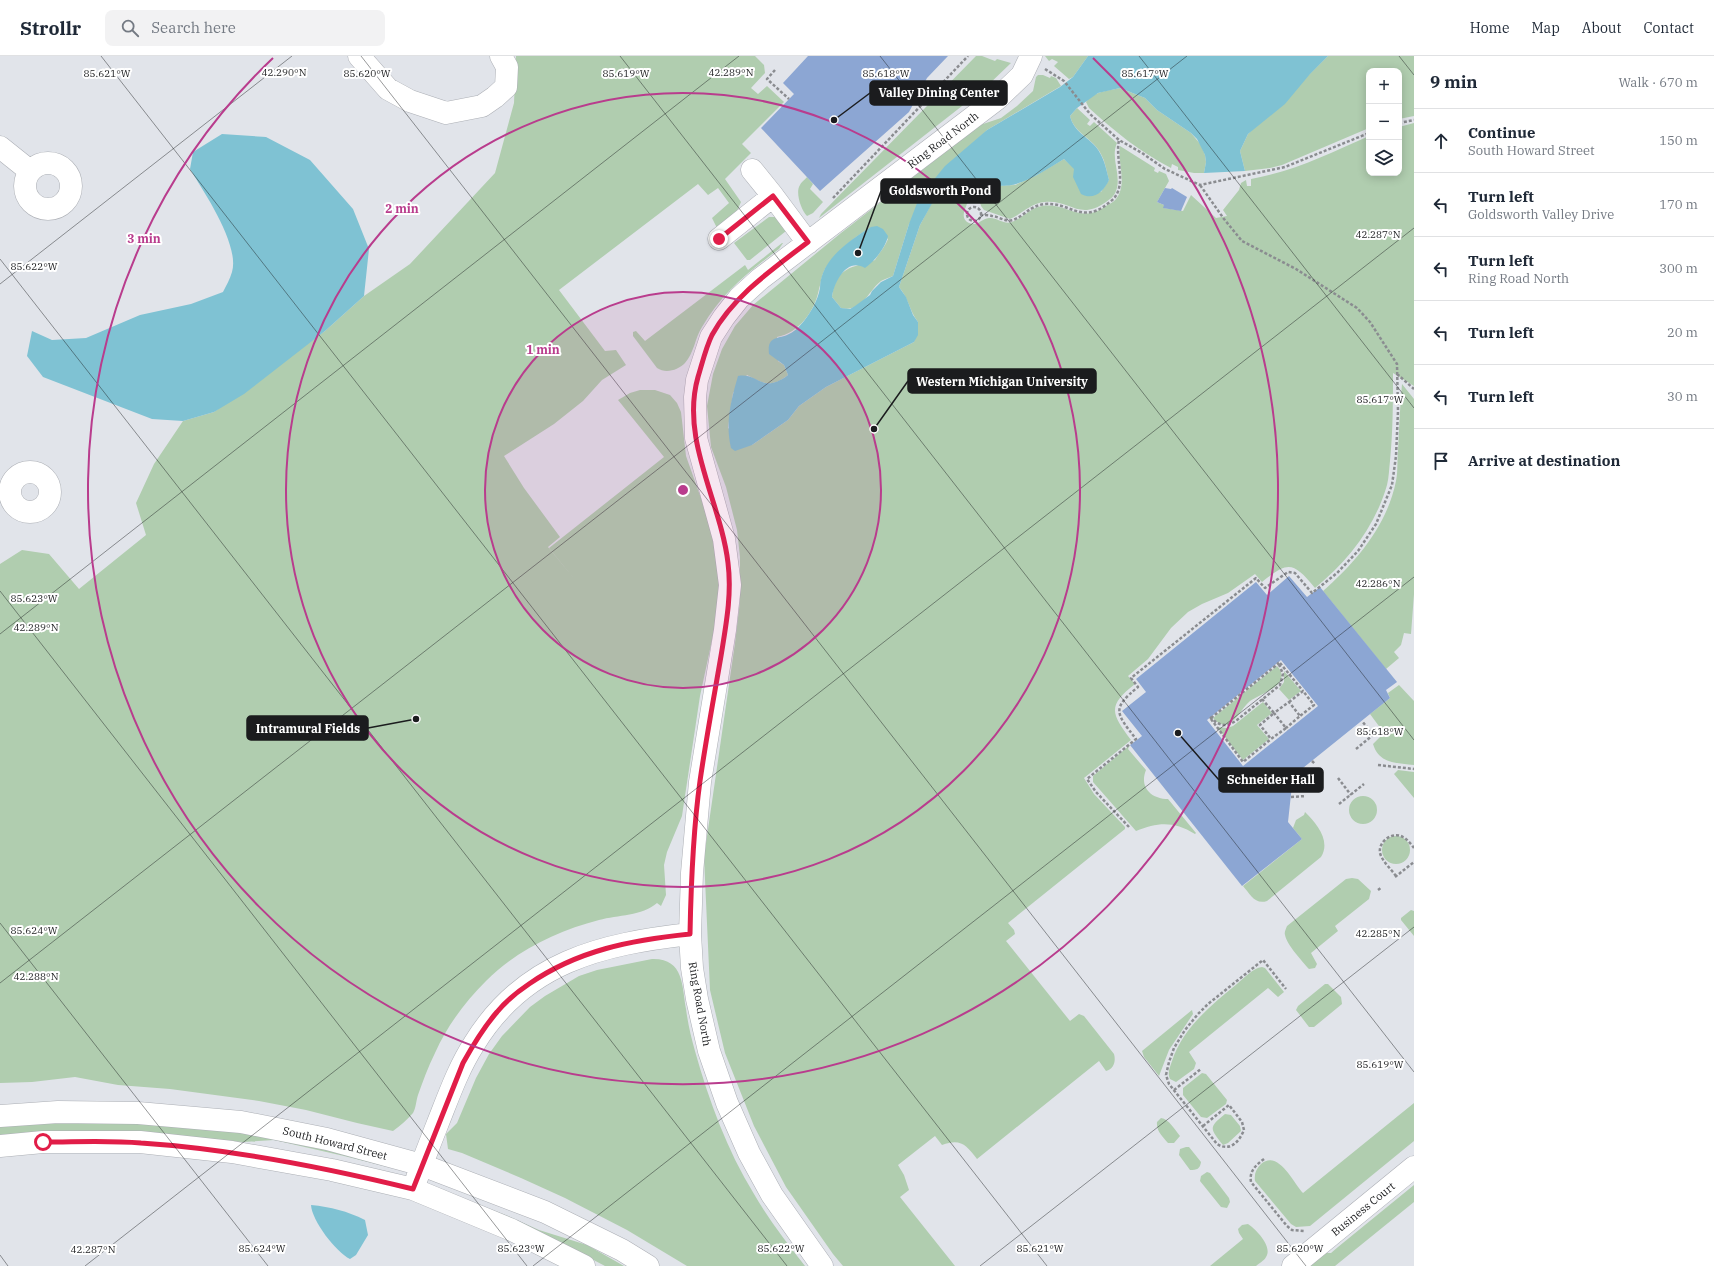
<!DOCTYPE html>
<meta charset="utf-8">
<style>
body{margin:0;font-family:"IBM Plex Serif",serif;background:#f2f2f3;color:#1f2937}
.controls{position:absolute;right:12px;top:12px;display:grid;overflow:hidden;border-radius:8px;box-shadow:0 2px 10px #0003}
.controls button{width:36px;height:36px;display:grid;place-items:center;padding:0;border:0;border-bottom:1px solid #e0e1e3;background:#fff;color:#1f2937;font:20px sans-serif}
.stop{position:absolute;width:12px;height:12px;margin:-9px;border:3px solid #e11d48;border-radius:50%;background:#fff}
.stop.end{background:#e11d48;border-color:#fff;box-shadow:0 1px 4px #0008}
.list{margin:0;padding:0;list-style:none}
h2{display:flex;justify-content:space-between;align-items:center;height:52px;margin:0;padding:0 16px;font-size:17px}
h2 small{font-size:13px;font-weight:400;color:#747a83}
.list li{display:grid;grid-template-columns:26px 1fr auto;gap:12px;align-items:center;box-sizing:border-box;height:64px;padding:0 16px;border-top:1px solid #e0e1e3}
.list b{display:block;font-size:15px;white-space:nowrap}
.list p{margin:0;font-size:13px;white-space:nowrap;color:#747a83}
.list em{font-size:13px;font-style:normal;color:#747a83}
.icon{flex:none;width:22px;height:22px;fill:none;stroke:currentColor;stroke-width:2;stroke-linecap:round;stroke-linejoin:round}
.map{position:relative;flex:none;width:1414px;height:1210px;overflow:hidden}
header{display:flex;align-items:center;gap:24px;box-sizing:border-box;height:56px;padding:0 20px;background:#fff;border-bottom:1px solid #e0e1e3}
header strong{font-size:19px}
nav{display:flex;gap:22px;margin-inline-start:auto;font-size:14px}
.search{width:280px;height:36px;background:#f2f2f3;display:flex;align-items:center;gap:10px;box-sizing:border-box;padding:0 14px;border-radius:8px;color:#747a83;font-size:15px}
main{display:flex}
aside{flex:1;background:#fff}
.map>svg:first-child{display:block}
</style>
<header>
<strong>Strollr</strong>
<div class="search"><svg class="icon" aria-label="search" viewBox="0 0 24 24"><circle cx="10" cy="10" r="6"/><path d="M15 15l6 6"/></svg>Search here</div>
<nav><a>Home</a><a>Map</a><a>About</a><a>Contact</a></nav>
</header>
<main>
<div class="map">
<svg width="1414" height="1210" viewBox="0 0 1414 1210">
<rect width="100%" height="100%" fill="#e1e4ea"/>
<!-- green -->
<path fill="#b0cdaf" d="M 516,0 L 755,0 L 764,9 L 765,17 L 751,32 L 758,38 L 767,30 L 784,46 L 742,88 L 751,97 L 725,123 L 741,146 L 737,155 L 717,172 L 712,162 L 729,147 L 718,132 L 708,139 L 698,128 L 559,234 L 605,295 L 616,294 L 626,309 L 602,324 L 583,345 L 554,368 L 504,400 L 524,432 L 560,481 L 548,491 L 576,525 L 549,492 L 664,401 L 618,344 L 630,337 L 640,334 L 655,334 L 670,339 L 677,347 L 681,356 L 686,400 L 713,476 L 721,542 L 700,640 L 682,760 L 667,796 L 664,809 L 666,839 L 661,850 L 657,847 C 642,860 618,859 599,864 C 557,875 517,894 486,925 C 465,946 447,970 435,997 C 428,1011 423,1025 418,1039 C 416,1045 416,1052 413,1057 C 407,1064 400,1070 393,1075 L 357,1067 L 306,1054 L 259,1045 L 170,1033 L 118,1029 L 75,1021 L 32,1026 L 0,1027 L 0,508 L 22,494 L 49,498 L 79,533 L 146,479 L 136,447 L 154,408 L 183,365 L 214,356 L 325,275 L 364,240 L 410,208 L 495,117 L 514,47 Z
M 976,0 L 982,0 L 995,5 L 997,3 L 1011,7 L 985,32 L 819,162 L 821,158 Z
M 1045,0 L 1088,0 L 1073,21 L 1069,23 L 1054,10 L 1058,6 L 1052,3 L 1049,5 Z
M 1328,0 L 1414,0 L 1414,60 L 1399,63 L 1399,15 L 1369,15 L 1369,72 L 1282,109 L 1270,112 L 1245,115 L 1240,95 L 1248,78 Z
M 1038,19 L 1043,19 L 1050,22 L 1051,20 L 1056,22 L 1061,30 L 987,74 L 909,168 L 893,220 C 889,222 884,223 881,225 C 869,234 862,257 841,252 L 832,241 C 836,210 852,212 875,204 C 879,197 885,191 888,183 L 874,171 C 859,175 830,202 824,215 C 821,221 821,227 819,233 C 815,255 799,277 777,281 L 778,305 L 784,309 L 788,319 C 772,332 763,328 747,319 L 733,337 L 728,372 L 752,389 L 788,364 L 799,350 L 826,331 L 914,286 L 918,266 C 909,254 909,243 899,231 L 920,169 L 934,143 L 960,146 L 965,143 L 968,145 C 966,152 959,162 969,167 C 977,171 981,163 989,162 C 997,161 1004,169 1012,166 C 1023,162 1030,152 1042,150 C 1068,146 1079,169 1106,150 C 1109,148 1114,146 1116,143 C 1128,128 1117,106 1120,90 L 1155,112 L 1154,115 L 1158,117 L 1159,115 L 1166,118 L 1169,125 L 1157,146 L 1164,149 L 1164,152 L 1183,155 L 1191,139 L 1216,162 L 1227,160 L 1223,154 L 1239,134 L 1241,127 L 1246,124 L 1247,130 L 1251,130 L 1251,123 C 1295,115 1328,98 1369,80 L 1369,117 L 1399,117 L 1399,71 L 1414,67 L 1414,330 L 1393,317 C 1393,346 1393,375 1390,405 C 1389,413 1389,421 1387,429 C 1375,471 1348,505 1315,532 C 1293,505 1288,505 1262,526 L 1255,518 L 1228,537 L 1202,548 L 1188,556 L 1171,572 L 1148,603 L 1128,620 L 1135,628 C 1107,650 1111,657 1131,684 L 1084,722 L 1094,738 L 1125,771 L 1125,773 L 1008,867 L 1014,874 L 1015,878 L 1006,885 L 1070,965 L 1079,958 L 1084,960 L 1114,998 C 1116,1005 1114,1013 1106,1015 L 1099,1005 L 977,1103 C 966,1089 961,1082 942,1089 L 935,1080 L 898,1109 L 904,1119 L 909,1134 L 900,1141 L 955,1210 L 843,1210 L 833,1198 L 786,1131 L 754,1070 L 725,997 L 710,934 L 704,801 L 735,587 L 740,545 L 740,501 L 737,474 L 726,431 L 711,391 L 707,350 L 713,318 L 722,293 L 735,270 L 753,249 L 841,177 L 980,69 L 1001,62 L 1017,50 L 1033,35 L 1036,21 Z
M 1120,32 L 1145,42 L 1157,54 L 1191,77 L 1201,89 L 1205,99 L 1206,106 L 1204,117 L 1194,117 L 1178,114 L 1178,111 L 1172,108 L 1171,112 C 1140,96 1114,75 1089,52 L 1086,46 C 1094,35 1108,35 1120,32 Z
M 1077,52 L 1090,64 L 1087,68 L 1090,70 L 1094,66 L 1117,87 C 1110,102 1122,119 1116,135 C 1114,141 1110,143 1106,146 C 1079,165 1071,144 1045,146 C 1031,147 1022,158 1010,163 L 984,154 L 981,150 L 979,143 L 983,142 L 984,137 L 994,130 L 1015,129 L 1037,119 L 1064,103 L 1101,136 L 1109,124 C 1106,113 1105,102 1097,92 C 1088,80 1074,76 1070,60 Z
M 807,121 L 813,128 L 810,133 L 823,146 L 813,157 L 807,160 C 801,154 795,136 800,129 C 801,126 805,124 807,121 Z
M 769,161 L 775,161 L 786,175 L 750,204 L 747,204 L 734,187 Z
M 782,187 L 783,187 L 779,193 C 748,216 722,237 702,271 C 695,282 694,297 685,307 C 678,314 666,318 657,312 L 633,280 L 633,276 L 636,275 L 645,285 L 745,209 L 748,214 Z
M 1402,328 L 1414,343 L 1414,538 L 1411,578 L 1404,577 L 1401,589 L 1394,596 L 1399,602 L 1386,613 L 1323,535 C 1356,506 1387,470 1396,425 C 1398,416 1397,405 1398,395 C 1399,373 1400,350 1402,328 Z
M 1277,610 C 1294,628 1260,638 1250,645 C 1239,654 1230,681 1213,662 Z
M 1284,615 L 1301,635 L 1289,644 L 1279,633 L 1284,626 Z
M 1399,629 L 1414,645 L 1414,709 C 1397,707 1379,708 1373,688 L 1384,677 L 1370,658 L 1390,642 L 1388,637 Z
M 1263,646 L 1272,657 L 1257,669 L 1269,683 L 1243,704 L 1217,671 L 1227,672 L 1233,670 Z
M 1130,689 L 1128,693 L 1146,714 C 1139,731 1151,743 1168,743 L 1196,777 L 1195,778 C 1174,765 1158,766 1136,775 L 1093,726 L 1093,720 Z
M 1398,714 L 1414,716 L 1414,742 L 1394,718 Z
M1349 754a14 14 0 1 1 28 0a14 14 0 1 1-28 0Z
M 1305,756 C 1317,768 1331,785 1321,801 L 1267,845 C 1255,849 1250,838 1243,830 L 1302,783 L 1293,772 L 1296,764 L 1304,759 Z
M1382 794a14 14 0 1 1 28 0a14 14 0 1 1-28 0Z
M 1352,822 L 1358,823 L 1371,835 L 1369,843 L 1335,870 L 1338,875 L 1311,897 L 1317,908 L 1315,912 L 1309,913 C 1302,905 1287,889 1285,879 C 1284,876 1286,873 1287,870 L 1346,823 Z
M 1411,854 L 1414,855 L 1414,880 L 1401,864 L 1401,862 Z
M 652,903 C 684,902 682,930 686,953 C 688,968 691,981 695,995 C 709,1045 727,1094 754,1138 C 769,1164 787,1187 805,1210 L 687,1210 L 627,1174 L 565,1142 L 521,1122 L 462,1097 L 448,1093 L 446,1078 L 457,1067 L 476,1022 L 489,998 L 502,980 L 530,951 L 545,940 L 579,920 L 597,914 Z
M 1262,911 L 1265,912 L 1284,936 L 1278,941 L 1268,932 L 1189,996 L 1196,1007 L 1194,1013 L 1176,1026 L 1170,1023 C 1167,1017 1170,1011 1172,1005 C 1183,972 1211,949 1237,928 C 1244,922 1253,912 1262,911 Z
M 1325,928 L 1328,928 L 1341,941 L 1342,948 L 1314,971 L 1309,971 L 1296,954 L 1298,950 Z
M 1192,954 L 1193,958 L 1169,994 L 1159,1020 L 1144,1001 L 1142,995 Z
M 1202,1017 L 1206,1018 L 1227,1044 L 1226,1048 L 1207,1062 L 1201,1061 L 1183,1039 L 1183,1032 Z
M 1414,1047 L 1414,1085 L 1310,1170 L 1296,1171 L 1291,1168 L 1255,1125 C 1254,1118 1256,1113 1261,1108 C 1278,1093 1293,1126 1303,1137 Z
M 1225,1058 L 1231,1059 L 1240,1070 L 1241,1075 L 1228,1087 L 1223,1089 C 1210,1072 1208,1072 1225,1058 Z
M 1161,1062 C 1169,1063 1175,1074 1180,1080 L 1174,1087 L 1168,1087 C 1163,1081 1156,1075 1157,1066 Z
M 51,1066 C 112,1066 173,1068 233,1076 C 287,1084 340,1097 393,1110 L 392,1112 L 344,1100 L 274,1084 L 243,1086 L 47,1076 L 0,1079 L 0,1069 Z
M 1186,1091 L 1189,1091 L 1201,1106 C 1200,1113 1197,1114 1190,1114 L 1179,1099 L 1180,1093 Z
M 1207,1116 L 1210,1117 L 1229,1142 L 1230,1146 L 1227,1152 L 1221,1151 L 1200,1125 L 1201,1120 Z
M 1414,1129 L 1414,1146 L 1335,1210 L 1306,1210 L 1322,1197 L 1331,1197 L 1338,1191 Z
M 449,1137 L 508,1160 L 539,1174 L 587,1189 L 624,1210 L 605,1210 L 548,1180 Z
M 1248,1168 C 1256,1173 1273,1191 1266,1201 C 1264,1205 1259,1207 1256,1210 L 1210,1210 L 1243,1183 L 1239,1177 L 1238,1173 L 1242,1169 Z"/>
<!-- water -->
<path fill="#7fc2d3" d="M 1088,0 L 1328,0 L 1310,18 L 1285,48 L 1248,78 L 1240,95 L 1245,115 L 1204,117 L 1206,106 L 1205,99 L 1197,83 L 1191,77 L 1157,54 L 1145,42 L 1120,32 L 1098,37 L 1077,52 L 1070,60 C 1074,76 1087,80 1096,91 C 1104,101 1106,112 1109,124 C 1104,135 1094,145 1081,138 L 1073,121 L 1074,113 L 1064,103 C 1049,112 1033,123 1016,128 C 1004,132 990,126 983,140 L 968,138 L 960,146 L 934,144 L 920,169 L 899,231 L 906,241 L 913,259 L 918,266 L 918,279 L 914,286 L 826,331 L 799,350 L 788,364 L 752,389 L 735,395 L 731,392 C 725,367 731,344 738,320 C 758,316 762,339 788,319 L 784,309 L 769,298 C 767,281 776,283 787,279 C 794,276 799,271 804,265 C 811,256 818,244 820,232 C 820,227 821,222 823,217 C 830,198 853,182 871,171 L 877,170 L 883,173 L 888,180 C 886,191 874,206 865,212 C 847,201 834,226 832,241 L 841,252 L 850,253 L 855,250 L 870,239 L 872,235 L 881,226 L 893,220 L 909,168 L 919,142 L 945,110 L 987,74 L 1060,31 L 1073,21 Z
M 222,78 L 266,81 L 310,104 L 353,153 L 369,193 L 364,240 L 325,275 L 244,338 L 214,356 L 183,365 L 152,363 L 43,321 L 27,300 L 32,275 L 52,284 L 86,282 L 140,259 L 191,248 L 223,236 C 226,230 230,223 232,216 C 240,189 204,136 190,113 L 193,96 Z
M 311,1149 C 331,1151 347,1155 365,1164 L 368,1179 L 356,1199 L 350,1203 C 336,1196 312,1165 311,1149 Z"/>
<!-- building -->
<path fill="#8ca6d3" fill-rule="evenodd" d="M 808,0 L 948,0 L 927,22 L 909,56 L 820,135 L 761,72 L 794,38 L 783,27 Z
M 1165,132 L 1171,133 L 1172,132 L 1187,141 L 1181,155 L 1163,152 L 1164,149 L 1157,146 Z
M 1289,520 L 1307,541 L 1320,531 L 1397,626 L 1386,634 L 1390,642 L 1293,720 L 1288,766 L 1302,783 L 1242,830 L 1130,689 L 1142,680 L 1122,655 L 1146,636 L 1136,623 L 1256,526 L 1267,539 ZM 1281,604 L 1318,650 L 1243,710 L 1207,664 Z"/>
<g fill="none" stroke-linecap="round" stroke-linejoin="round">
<defs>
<path id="minor" d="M 359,0 L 388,33 L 410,45 L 446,57 L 482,50 L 495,41 L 506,31 L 507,11 L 501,0
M 0,91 L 30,115
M25 130a23 23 0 1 1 46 0a23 23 0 1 1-46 0Z
M 752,114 L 773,140
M 719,183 L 773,140 L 808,187
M10 436a20 20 0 1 1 40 0a20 20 0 1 1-40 0Z
M 0,1060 L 58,1056 L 138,1057 L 241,1066 L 327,1083 L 422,1109 L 545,1156 L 622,1194 L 648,1210
M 0,1090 L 43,1086 L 140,1086 L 232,1096 L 332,1114 L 413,1133 L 512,1174 L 584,1210
M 417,1122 C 425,1099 434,1077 443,1054 C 452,1031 461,1008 474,988 C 524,906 601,888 690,878
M 822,1210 L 772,1139 L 749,1097 L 727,1047 L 709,995 L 697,943 L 692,912 L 690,878 L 692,817 L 700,726 L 725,574 L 730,529 L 724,483 L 696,382 L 695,341 L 697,324 L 711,281 L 724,261 L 739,242 L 760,223 L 997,43 L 1022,19 L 1031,0
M 1293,1210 L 1414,1111"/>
</defs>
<!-- minor casing -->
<use href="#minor" stroke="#acafb5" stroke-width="23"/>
<!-- path -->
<path stroke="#8a8c90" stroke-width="2.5" stroke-dasharray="3 2" stroke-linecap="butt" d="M 1045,13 L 1064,25 L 1090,58 L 1119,84 L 1142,97 L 1165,113 L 1200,129 L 1285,111 L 1369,77
M 775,14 L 767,23 L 789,43
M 1399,67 L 1414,64
M 833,142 L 968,0
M967 158a7 7 0 1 1 14 0a7 7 0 1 1-14 0Z
M 980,159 C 984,159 989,159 992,160 C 1000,161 1005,166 1013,164 C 1026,159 1029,150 1045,148 C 1068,146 1081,166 1103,151 C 1107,148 1112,145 1115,141 C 1126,126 1115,102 1119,84
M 1397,318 L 1414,333
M 1280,607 L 1303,635
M 1262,643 L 1274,657 L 1260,669 L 1271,683 L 1286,672 L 1274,657 L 1289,646 L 1300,660 L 1286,672 L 1288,674
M 1289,646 L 1303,635 L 1314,649 L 1300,660
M 1210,661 C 1219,670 1226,672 1237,664 L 1280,629 L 1283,618 L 1278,606
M 1211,662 L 1279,607
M 1211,663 L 1243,706 L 1271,683
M 1356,693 L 1373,679 L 1362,665
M 1312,705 L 1315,708
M 1378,709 L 1414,713
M 1338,722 L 1351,739
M 1291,741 L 1306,740
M 1339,748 L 1364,728
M 1129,771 L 1096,736 L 1087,723 L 1136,683 C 1116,657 1111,653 1138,631 L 1131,622 L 1256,522 L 1265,532 L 1288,516 L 1295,517 L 1312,537 L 1337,517 L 1358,495 L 1376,468 L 1392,429 L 1396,400 L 1398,355 L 1397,308 L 1370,266 L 1357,252 L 1296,213 L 1242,185 L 1224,163 L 1200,129
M 1396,820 C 1391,813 1382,805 1380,797 C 1378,785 1393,775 1403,781 C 1407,783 1411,788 1414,792
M 1395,821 L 1414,806
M 1378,834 L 1382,831
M 1174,1034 L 1201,1013
M 1203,1070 L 1229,1049 L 1242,1066 L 1244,1074 C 1239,1086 1230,1096 1217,1088 L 1169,1028 L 1166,1019 L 1169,1006 L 1174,992 L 1185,974 L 1198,958 L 1208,948 L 1263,904 L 1286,933
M 1264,1103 C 1256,1109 1249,1115 1251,1126 L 1287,1170 L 1292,1174 L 1304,1175"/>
<!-- minor -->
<use href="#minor" stroke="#fff" stroke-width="22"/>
</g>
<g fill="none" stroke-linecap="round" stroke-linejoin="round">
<!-- route -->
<path stroke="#e11d48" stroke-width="5" d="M 43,1086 C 76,1086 108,1084 141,1087 C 233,1093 323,1111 413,1133 L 463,1007 C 473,989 484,971 497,956 C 506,945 517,936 529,928 C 578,894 632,884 690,878 C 691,827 693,775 700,725 C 706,683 714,641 721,600 C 726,569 732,538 728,507 C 721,446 680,384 698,321 C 702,308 706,291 712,279 C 734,239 773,213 808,186 L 773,140 L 719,183"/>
</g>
<!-- ticks -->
<path fill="none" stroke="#1b1c1e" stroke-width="1" stroke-opacity="0.45" d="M 101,0 L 1047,1210M 361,0 L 1306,1210M 620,0 L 1414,1016M 880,0 L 1414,684M 1139,0 L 1414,352M 1399,0 L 1414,19M 0,203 L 787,1210M 0,228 L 292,0M 0,535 L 527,1210M 0,578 L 739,0M 0,867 L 268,1210M 0,927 L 1187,0M 0,1199 L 8,1210M 85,1210 L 1414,172M 533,1210 L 1414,521M 980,1210 L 1414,871"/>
<!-- distance rings -->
<circle cx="683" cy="434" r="198" fill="#b93c8d" fill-opacity=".12"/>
<g fill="none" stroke="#b93c8d" stroke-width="2">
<circle cx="683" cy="434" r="198"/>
<circle cx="683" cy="434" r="397"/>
<path d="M1093 2A595 595 0 1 1 273 2"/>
</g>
<g text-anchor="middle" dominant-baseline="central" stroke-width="4" stroke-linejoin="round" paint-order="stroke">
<!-- street labels -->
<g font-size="11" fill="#1b1c1e" stroke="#fff">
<text transform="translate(943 84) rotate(-37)">Ring Road North</text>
<text transform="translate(700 948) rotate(80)">Ring Road North</text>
<text transform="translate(335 1087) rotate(14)">South Howard Street</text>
<text transform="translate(1363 1153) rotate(-39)">Business Court</text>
</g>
</g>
<g font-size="10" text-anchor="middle" fill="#1b1c1e" stroke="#fff" stroke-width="4" stroke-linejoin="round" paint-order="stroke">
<text x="284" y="20">42.290°N</text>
<text x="731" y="20">42.289°N</text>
<text x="107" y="21">85.621°W</text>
<text x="367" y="21">85.620°W</text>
<text x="626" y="21">85.619°W</text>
<text x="886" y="21">85.618°W</text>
<text x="1145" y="21">85.617°W</text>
<text x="1378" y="182">42.287°N</text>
<text x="34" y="214">85.622°W</text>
<text x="1380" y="347">85.617°W</text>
<text x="1378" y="531">42.286°N</text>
<text x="34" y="546">85.623°W</text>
<text x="36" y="575">42.289°N</text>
<text x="1380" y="679">85.618°W</text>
<text x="34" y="878">85.624°W</text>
<text x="1378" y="881">42.285°N</text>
<text x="36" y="924">42.288°N</text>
<text x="1380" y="1012">85.619°W</text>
<text x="262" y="1196">85.624°W</text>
<text x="521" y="1196">85.623°W</text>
<text x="781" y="1196">85.622°W</text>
<text x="1040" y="1196">85.621°W</text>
<text x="1300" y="1196">85.620°W</text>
<text x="93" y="1197">42.287°N</text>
</g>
<circle cx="683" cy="434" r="6" fill="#b93c8d" stroke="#fff" stroke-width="2"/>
<g font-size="12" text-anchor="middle" font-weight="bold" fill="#b93c8d" stroke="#fff" stroke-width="4" stroke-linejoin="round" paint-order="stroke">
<text x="402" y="157">2 min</text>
<text x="144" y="187">3 min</text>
<text x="543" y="298">1 min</text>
</g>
<!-- callouts -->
<path fill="none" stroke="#1b1c1e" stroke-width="1.5" d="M834 64L870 37M858 197L881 135M874 373L908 325M416 663L368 672M1178 677L1219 724"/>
<g fill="#1b1c1e" stroke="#fff" stroke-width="1.5">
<circle cx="834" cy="64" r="4"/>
<circle cx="858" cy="197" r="4"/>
<circle cx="874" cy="373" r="4"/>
<circle cx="416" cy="663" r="4"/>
<circle cx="1178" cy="677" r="4"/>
</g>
<g fill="#1b1c1e" stroke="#1b1c1e" stroke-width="1.5">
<rect x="870" y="25" width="137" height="24" rx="4"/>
<rect x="881" y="123" width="119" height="24" rx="4"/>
<rect x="908" y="313" width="188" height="24" rx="4"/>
<rect x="247" y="660" width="121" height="24" rx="4"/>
<rect x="1219" y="712" width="104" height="24" rx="4"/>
</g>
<g font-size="12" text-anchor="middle" font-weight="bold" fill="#fff">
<text x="939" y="41">Valley Dining Center</text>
<text x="940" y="139">Goldsworth Pond</text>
<text x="1002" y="330">Western Michigan University</text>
<text x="308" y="677">Intramural Fields</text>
<text x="1271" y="728">Schneider Hall</text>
</g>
</svg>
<div class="controls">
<button>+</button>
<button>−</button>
<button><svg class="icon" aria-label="layers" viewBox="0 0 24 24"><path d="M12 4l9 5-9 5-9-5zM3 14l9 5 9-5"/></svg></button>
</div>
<div class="stop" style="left:43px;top:1086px"></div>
<div class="stop end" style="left:719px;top:183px"></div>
</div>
<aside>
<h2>9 min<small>Walk · 670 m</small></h2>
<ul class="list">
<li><svg class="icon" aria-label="ahead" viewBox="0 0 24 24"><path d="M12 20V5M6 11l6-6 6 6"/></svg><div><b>Continue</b><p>South Howard Street</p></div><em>150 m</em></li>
<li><svg class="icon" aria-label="left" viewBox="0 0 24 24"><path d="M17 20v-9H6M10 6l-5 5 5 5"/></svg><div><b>Turn left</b><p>Goldsworth Valley Drive</p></div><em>170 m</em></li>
<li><svg class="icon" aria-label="left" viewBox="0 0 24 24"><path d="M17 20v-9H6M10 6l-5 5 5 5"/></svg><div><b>Turn left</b><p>Ring Road North</p></div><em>300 m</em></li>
<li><svg class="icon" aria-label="left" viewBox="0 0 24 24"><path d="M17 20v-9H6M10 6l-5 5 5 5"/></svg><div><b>Turn left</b></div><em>20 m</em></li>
<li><svg class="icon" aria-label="left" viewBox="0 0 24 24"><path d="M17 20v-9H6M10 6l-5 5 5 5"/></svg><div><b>Turn left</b></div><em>30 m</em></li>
<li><svg class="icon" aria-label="arrive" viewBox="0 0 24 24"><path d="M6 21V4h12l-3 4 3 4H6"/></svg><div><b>Arrive at destination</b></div></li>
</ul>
</aside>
</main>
